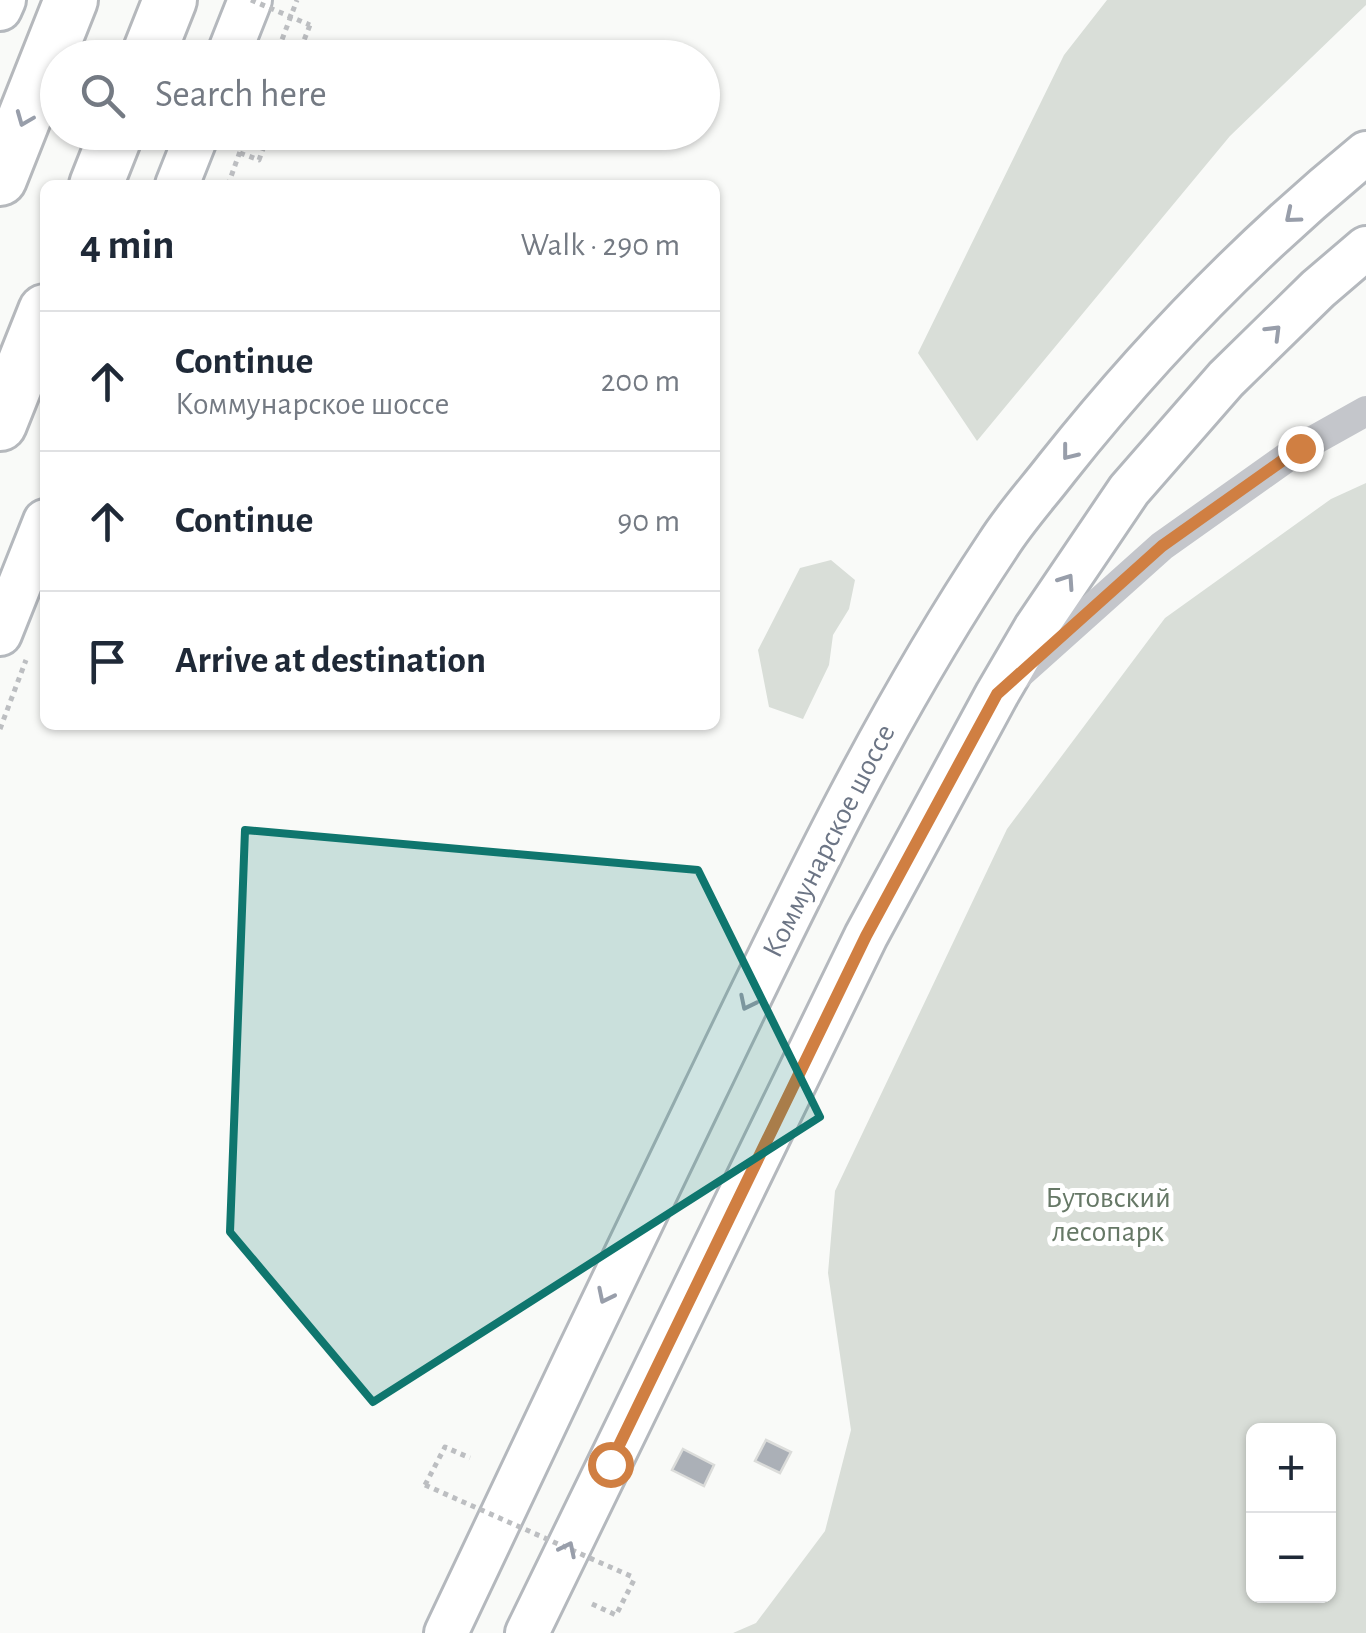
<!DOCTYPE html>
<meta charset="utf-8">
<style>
body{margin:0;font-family:"Alegreya Sans",sans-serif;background:#f6f6f7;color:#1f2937}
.controls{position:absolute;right:30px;bottom:30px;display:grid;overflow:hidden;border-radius:15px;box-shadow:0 2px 8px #0004}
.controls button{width:90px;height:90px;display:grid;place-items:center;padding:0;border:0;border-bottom:2px solid #e0e1e3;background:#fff;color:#1f2937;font:50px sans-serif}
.stop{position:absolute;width:30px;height:30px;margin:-22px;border:8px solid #d07f42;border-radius:50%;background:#fff}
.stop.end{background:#d07f42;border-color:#fff;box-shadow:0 2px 10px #0008}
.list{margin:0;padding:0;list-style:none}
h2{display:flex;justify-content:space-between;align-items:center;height:130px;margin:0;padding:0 40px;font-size:42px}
h2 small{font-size:32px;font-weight:400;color:#747a83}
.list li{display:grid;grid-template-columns:65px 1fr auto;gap:30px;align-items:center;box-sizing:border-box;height:140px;padding:0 40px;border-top:2px solid #e0e1e3}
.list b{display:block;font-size:38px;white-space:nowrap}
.list p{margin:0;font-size:32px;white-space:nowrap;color:#747a83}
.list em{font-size:32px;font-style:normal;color:#747a83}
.icon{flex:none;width:55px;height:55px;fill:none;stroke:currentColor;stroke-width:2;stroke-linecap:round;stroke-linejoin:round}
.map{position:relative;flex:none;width:1366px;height:1633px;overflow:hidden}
.search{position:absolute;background:#fff;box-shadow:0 2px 8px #0004;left:40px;top:40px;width:680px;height:110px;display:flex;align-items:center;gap:25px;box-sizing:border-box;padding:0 35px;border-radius:55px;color:#747a83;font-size:38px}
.panel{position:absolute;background:#fff;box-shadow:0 2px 8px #0004;left:40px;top:180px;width:680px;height:550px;border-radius:15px}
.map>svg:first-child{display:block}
</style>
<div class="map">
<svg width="1366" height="1633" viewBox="0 0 1366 1633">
<rect width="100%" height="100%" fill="#f9faf8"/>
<!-- green -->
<path fill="#d9ded8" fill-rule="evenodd" d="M 1107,0 L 1366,0 L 1366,5 L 1230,136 L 977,441 L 918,353 L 1064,55 Z
M 1366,483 L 1366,1633 L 733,1633 L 756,1623 L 825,1531 L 851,1430 L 828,1273 L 835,1191 L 1007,829 L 1165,618 L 1331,499 ZM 1328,1430 L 1328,1596 L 1254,1596 L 1254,1430 Z
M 831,560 L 855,580 L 849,609 L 833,635 L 829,665 L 803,719 L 769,707 L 758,650 L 800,568 Z"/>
<!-- building -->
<path fill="#abb0b7" stroke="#dbdcda" stroke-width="2.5" d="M 766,1440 L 791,1452 L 780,1473 L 755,1461 Z
M 683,1449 L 714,1465 L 704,1486 L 672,1470 Z"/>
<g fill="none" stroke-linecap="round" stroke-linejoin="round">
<defs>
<path id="secondary" d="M 0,9 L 4,0
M 227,58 L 250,0
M 177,185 L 198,132
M 0,634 L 45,521
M 446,1633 C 531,1451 618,1271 705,1090 C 795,903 882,719 998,545 C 1015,518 1037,494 1057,468 C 1149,352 1251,247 1366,153
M 527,1633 L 866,936 L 997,694 L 1035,629 L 1129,490 L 1226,379 L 1318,289 L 1366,248"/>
<path id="highway" d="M 147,58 L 170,0
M 0,179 L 71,0
M 96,185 L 117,132
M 0,424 L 45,311"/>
</defs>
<!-- secondary casing -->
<use href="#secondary" stroke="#b4b8bd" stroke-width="48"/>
<!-- highway casing -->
<use href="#highway" stroke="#b5b8bc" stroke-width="58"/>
<!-- path -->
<path stroke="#bcbec1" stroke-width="5" stroke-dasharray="5 5" stroke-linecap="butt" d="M 275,58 L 297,0
M 297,58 L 310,25
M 240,153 L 259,160 L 269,132
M 228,185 L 247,132
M 0,729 L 26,660
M 425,1485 L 445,1447 L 470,1458
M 592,1604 L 616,1615 L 635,1578"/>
<!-- street -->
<path stroke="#c4c6cb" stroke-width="30" d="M 1019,674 L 1162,546 L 1300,448 L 1366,411"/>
<!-- secondary -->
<use href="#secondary" stroke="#fff" stroke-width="42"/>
<!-- highway -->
<use href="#highway" stroke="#fff" stroke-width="52"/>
<!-- path-bridge -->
<path stroke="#bcbec1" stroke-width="5" stroke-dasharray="5 5" stroke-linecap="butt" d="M 251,0 L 310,25
M 425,1485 L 635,1578"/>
</g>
<!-- one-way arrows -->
<defs><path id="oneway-chevron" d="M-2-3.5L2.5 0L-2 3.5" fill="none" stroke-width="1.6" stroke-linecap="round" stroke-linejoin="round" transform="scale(2.5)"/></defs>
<g stroke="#989eaa">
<use href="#oneway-chevron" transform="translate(24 119) rotate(112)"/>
<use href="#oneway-chevron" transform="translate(1292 216) rotate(140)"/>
<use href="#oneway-chevron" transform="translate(1274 332) rotate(-45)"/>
<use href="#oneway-chevron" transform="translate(1069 453) rotate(128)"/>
<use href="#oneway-chevron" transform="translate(1067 581) rotate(-56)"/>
<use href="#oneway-chevron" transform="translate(747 1003) rotate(116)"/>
<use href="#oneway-chevron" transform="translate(605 1296) rotate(116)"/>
<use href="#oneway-chevron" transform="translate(568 1549) rotate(-64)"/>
</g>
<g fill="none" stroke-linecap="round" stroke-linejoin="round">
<!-- route -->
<path stroke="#d07f42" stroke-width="12" d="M 610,1464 L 866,936 L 997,694 L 1162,546 L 1300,448"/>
</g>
<!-- marked area -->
<path fill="#0f766e" fill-opacity="0.2" stroke="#0f766e" stroke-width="8" stroke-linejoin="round" d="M 245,830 L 698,870 L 820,1117 L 373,1402 L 230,1232 Z"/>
<g text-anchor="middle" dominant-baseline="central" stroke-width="10" stroke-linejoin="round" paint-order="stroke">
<!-- street labels -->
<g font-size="30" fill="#6c7585" stroke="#fff">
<text transform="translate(829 841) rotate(-63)">Коммунарское шоссе</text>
</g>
<!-- park labels -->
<g font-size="30" fill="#667866" stroke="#fff">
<text x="1108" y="1198">Бутовский<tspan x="1108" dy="34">лесопарк</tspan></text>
</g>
</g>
</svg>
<div class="controls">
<button>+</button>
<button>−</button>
</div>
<div class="stop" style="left:610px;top:1464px"></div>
<div class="stop end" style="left:1300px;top:448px"></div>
<div class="search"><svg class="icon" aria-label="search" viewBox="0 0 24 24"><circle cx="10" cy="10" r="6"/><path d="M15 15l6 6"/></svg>Search here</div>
<section class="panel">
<h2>4 min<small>Walk · 290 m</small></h2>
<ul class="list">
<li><svg class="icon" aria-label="ahead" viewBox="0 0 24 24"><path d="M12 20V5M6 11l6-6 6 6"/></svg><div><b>Continue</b><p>Коммунарское шоссе</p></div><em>200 m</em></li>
<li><svg class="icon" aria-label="ahead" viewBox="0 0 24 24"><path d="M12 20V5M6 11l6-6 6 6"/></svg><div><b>Continue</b></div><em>90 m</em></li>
<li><svg class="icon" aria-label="arrive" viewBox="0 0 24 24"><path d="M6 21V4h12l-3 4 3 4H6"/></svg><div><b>Arrive at destination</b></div></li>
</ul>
</section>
</div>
